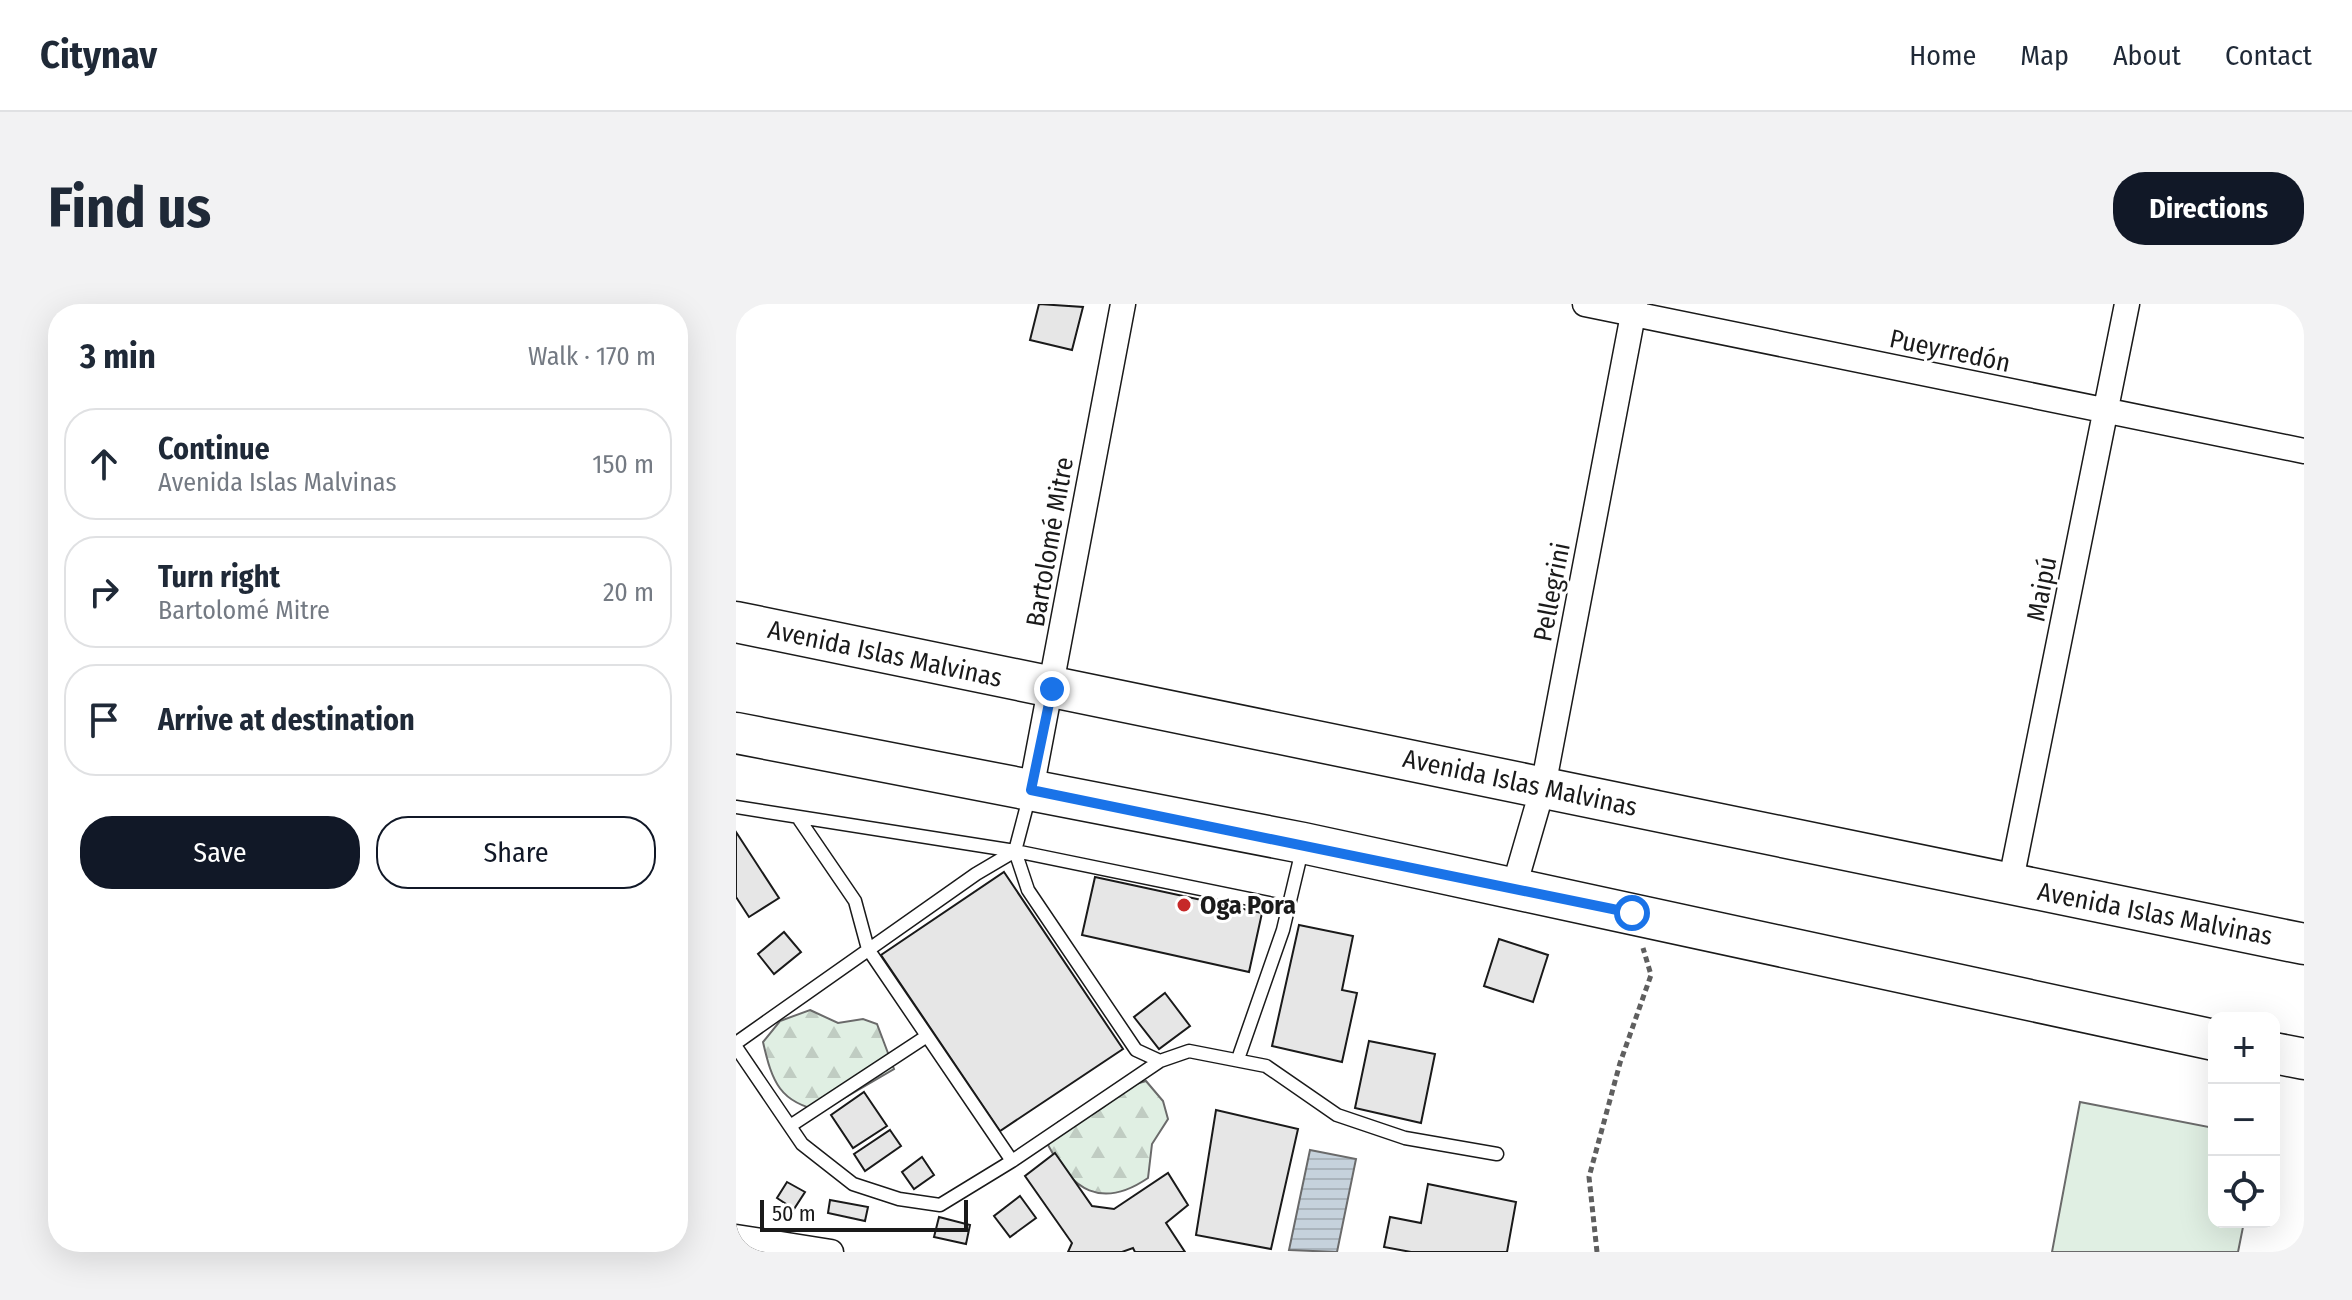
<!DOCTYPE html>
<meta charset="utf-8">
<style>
body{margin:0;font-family:"Fira Sans Condensed",sans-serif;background:#f2f2f3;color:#1f2937}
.controls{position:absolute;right:24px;bottom:24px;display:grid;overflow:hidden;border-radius:16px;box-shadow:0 8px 32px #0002}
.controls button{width:72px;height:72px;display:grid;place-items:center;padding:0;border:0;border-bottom:2px solid #e0e1e3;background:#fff;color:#1f2937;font:40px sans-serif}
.scale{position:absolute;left:24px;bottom:20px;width:208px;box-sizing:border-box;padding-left:8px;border:4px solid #1a1a1a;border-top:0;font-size:22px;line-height:28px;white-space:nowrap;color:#1a1a1a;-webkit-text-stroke:6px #fff;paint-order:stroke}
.stop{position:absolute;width:24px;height:24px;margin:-18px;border:6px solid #1a73e8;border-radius:50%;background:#fff}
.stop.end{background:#1a73e8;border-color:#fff;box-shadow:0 2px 8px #0008}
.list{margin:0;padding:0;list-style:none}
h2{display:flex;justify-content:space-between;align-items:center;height:104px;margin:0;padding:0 32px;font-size:34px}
h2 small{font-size:26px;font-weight:400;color:#747a83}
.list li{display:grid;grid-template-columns:52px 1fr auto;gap:24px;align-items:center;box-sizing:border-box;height:112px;margin:0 16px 16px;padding:0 16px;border:2px solid #e0e1e3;border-radius:32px}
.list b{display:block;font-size:30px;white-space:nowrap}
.list p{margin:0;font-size:26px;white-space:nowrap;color:#747a83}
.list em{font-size:26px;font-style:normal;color:#747a83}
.actions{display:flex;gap:16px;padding:24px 32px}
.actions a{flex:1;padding:18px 0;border:2px solid #111827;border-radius:32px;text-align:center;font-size:28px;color:#111827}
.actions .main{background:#111827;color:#fff}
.icon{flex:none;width:44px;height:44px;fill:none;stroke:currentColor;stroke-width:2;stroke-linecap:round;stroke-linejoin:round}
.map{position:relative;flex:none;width:1568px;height:948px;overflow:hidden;border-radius:32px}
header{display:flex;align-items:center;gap:48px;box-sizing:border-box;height:112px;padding:0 40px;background:#fff;border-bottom:2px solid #e0e1e3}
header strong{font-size:38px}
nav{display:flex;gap:44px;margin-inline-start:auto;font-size:28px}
.intro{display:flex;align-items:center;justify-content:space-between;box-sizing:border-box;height:192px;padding:0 48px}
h1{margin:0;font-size:56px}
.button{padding:20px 36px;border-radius:32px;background:#111827;color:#fff;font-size:28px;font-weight:700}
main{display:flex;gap:48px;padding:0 48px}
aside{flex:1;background:#fff;border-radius:32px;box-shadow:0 8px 32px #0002}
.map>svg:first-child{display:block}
</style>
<header>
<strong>Citynav</strong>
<nav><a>Home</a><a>Map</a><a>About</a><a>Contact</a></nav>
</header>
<div class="intro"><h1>Find us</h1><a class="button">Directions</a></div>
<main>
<aside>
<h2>3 min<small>Walk · 170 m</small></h2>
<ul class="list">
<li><svg class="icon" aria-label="ahead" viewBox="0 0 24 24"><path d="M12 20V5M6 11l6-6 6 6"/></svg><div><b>Continue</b><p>Avenida Islas Malvinas</p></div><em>150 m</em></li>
<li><svg class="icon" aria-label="right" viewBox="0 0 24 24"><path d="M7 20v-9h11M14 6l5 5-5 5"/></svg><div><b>Turn right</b><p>Bartolomé Mitre</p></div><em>20 m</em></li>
<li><svg class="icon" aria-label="arrive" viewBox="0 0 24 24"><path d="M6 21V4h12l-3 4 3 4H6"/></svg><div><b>Arrive at destination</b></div></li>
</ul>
<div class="actions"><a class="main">Save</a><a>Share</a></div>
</aside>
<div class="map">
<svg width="1568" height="948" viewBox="0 0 1568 948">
<defs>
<pattern id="forest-firs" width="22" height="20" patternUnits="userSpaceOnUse" patternTransform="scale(2)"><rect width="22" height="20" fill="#e0efe3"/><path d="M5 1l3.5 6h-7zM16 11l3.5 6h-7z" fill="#c0ccc2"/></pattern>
<pattern id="water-rules" width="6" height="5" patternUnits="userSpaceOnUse" patternTransform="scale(2)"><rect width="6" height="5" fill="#c6d2dc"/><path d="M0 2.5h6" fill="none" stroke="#aab4bc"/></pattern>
</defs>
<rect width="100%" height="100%" fill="#fff"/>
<!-- forest -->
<path fill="url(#forest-firs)" stroke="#6a6a6a" stroke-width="2" d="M 74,706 L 102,719 L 127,715 L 141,720 L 158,765 L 86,807 C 44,799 36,778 27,738 L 44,717 Z
M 410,777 L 427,797 L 432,815 L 416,840 L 412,874 C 365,906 336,886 312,841 L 322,818 C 349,812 368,811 383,785 Z"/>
<!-- garden -->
<path fill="#e0efe3" stroke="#6a6a6a" stroke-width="2" d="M 1344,798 L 1478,824 L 1478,918 L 1508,918 L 1502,948 L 1316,948 Z"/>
<!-- water -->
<path fill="url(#water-rules)" stroke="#6a6a6a" stroke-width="2" d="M 574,846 L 620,855 L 601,948 L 553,946 Z"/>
<!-- building -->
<path fill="#e6e6e6" stroke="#1a1a1a" stroke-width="2" d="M 303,0 L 347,3 L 336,46 L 294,36 Z
M 0,528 L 43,594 L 13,613 L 0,593 Z
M 268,568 L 387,745 L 264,827 L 145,651 Z
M 359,573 L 526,609 L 513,668 L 346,631 Z
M 563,621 L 617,632 L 606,686 L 621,689 L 606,758 L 536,742 Z
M 48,628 L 65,648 L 38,670 L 22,650 Z
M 763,635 L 812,651 L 797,698 L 748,682 Z
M 429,689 L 454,722 L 423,745 L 398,713 Z
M 633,737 L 699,750 L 685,819 L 619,804 Z
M 128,788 L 151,822 L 117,844 L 95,811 Z
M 480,806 L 562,825 L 535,945 L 460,931 Z
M 154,826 L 165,842 L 129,867 L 118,850 Z
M 319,849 L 356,902 L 378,905 L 432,869 L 452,901 L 430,919 L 449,948 L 399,948 L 397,944 L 386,948 L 332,948 L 336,939 L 289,872 Z
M 186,853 L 198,871 L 178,885 L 166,868 Z
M 51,878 L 69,888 L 58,905 L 41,894 Z
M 692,880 L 780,898 L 771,948 L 675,948 L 648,943 L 654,913 L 685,919 Z
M 284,892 L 300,914 L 274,933 L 258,912 Z
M 94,896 L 132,903 L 129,917 L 92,909 Z
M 203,913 L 234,921 L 230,940 L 198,933 Z"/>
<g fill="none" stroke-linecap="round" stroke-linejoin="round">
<defs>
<path id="service" d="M 294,490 L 279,547 L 292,586 L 400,746 L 424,757 L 453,747 L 530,762 L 601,811 L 669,834 L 761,850
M 0,503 L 279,547 L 552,603
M 63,515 L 119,597 L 132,645 L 276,857
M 0,739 L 240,570 L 279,547
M 0,743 L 66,840 L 117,880 L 163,895 L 204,901 L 276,857 L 424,757
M 502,755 L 547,626 L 567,542
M 54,822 L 191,732"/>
<path id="minor" d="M 849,0 L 1568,147
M 295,486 L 387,0
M 1274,581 L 1391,0
M 778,583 L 807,483 L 899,0
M 0,933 L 95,948"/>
<path id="primary" d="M 0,318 L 1568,640
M 0,429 L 567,539 L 1478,736
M 1538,749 L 1568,755"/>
</defs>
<!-- service casing -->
<use href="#service" stroke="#1a1a1a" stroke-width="15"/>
<!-- minor casing -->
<use href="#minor" stroke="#1a1a1a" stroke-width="27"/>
<!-- primary casing -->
<use href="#primary" stroke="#1a1a1a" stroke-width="43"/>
<!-- path -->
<path stroke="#5f5f5f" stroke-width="5" stroke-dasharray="6 4" stroke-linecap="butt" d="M 861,948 L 853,873 L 884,759 L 915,671 L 907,644"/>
<!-- service -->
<use href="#service" stroke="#fff" stroke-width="12"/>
<!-- minor -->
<use href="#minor" stroke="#fff" stroke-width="24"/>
<!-- primary -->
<use href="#primary" stroke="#fff" stroke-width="40"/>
</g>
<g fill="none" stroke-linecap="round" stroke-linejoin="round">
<!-- route -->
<path stroke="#1a73e8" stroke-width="10" d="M 316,385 L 295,486 L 896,609"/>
</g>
<!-- markers -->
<circle fill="#c62828" stroke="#fff" stroke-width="3" cx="448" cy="601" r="8"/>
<g text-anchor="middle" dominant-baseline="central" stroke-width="6" stroke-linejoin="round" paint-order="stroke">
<!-- street labels -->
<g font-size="26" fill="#1a1a1a" stroke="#fff">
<text transform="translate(1214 47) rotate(12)">Pueyrredón</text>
<text transform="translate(314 238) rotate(-80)">Bartolomé Mitre</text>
<text transform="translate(1306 285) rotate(-79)">Maipú</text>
<text transform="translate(816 288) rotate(-79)">Pellegrini</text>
<text transform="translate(149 350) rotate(12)">Avenida Islas Malvinas</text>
<text transform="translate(784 479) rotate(12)">Avenida Islas Malvinas</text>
<text transform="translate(1419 610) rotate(11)">Avenida Islas Malvinas</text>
</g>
<!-- poi labels -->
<g font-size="26" font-weight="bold" fill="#1a1a1a" stroke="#fff" text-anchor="start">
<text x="464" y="601">Oga Pora</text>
</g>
</g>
</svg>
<div class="controls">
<button>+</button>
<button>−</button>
<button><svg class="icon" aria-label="locate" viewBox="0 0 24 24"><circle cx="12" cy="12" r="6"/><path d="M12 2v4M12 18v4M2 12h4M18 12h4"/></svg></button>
</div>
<div class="scale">50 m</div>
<div class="stop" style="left:896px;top:609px"></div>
<div class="stop end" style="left:316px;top:385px"></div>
</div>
</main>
